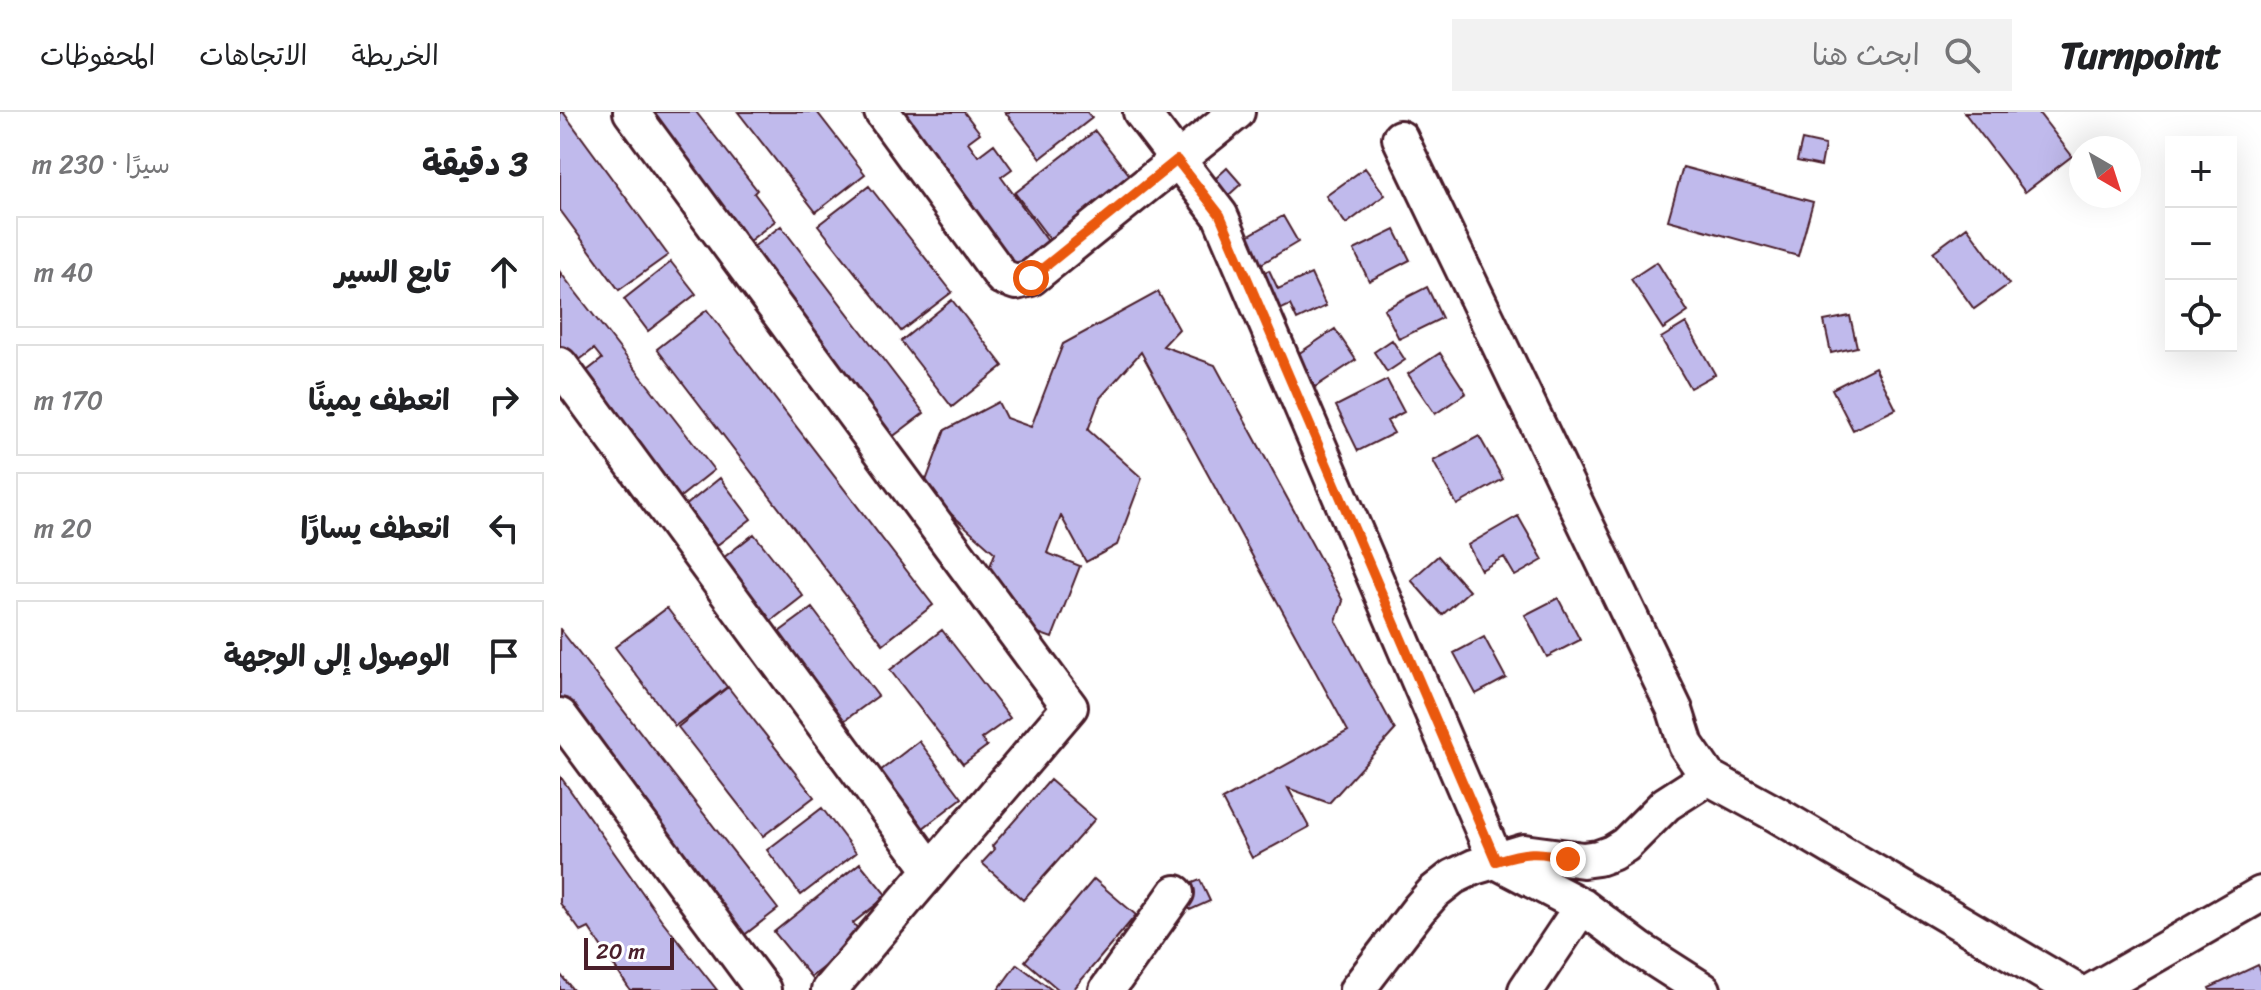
<!DOCTYPE html>
<html lang="ar">
<meta charset="utf-8">
<style>
body{margin:0;font-family:Sriracha,"Playpen Sans Arabic",sans-serif;background:#f2f2f2;color:#202124;direction:rtl}
.controls{position:absolute;right:24px;top:24px;display:grid;overflow:hidden;border-radius:0px;box-shadow:0 8px 32px #0002}
.controls button{width:72px;height:72px;display:grid;place-items:center;padding:0;border:0;border-bottom:2px solid #e0e0e0;background:#fff;color:#202124;font:40px sans-serif}
.compass{position:absolute;left:1509px;top:24px;width:72px;height:72px;border-radius:50%;background:#fff;box-shadow:0 8px 32px #0002;rotate:141deg}
.scale{position:absolute;left:24px;bottom:20px;width:90px;box-sizing:border-box;padding-left:8px;border:4px solid #4a1f2b;border-top:0;font-size:22px;line-height:28px;white-space:nowrap;color:#4a1f2b;-webkit-text-stroke:6px #fff;paint-order:stroke}
.stop{position:absolute;width:24px;height:24px;margin:-18px;border:6px solid #ea580c;border-radius:50%;background:#fff}
.stop.end{background:#ea580c;border-color:#fff;box-shadow:0 2px 8px #0008}
.list{margin:0;padding:0;list-style:none}
h2{display:flex;justify-content:space-between;align-items:center;height:104px;margin:0;padding:0 32px;font-size:34px}
h2 small{font-size:26px;font-weight:400;color:#757577}
.list li{display:grid;grid-template-columns:52px 1fr auto;gap:24px;align-items:center;box-sizing:border-box;height:112px;margin:0 16px 16px;padding:0 16px;border:2px solid #e0e0e0;border-radius:0px}
.list b{display:block;font-size:30px;white-space:nowrap}
.list em{font-size:26px;font-style:normal;color:#757577}
.icon{flex:none;width:44px;height:44px;fill:none;stroke:currentColor;stroke-width:2;stroke-linecap:round;stroke-linejoin:round}
.map{position:relative;flex:none;width:1701px;height:878px;overflow:hidden;direction:ltr}
header{display:flex;align-items:center;gap:48px;box-sizing:border-box;height:112px;padding:0 40px;background:#fff;border-bottom:2px solid #e0e0e0}
header strong{font-size:38px}
nav{display:flex;gap:44px;margin-inline-start:auto;font-size:28px}
.search{width:560px;height:72px;background:#f2f2f2;display:flex;align-items:center;gap:20px;box-sizing:border-box;padding:0 28px;border-radius:0px;color:#757577;font-size:30px}
main{display:flex}
aside{flex:1;background:#fff}
.map>svg:first-child{display:block}
</style>
<header>
<strong>Turnpoint</strong>
<div class="search"><svg class="icon" aria-label="search" viewBox="0 0 24 24"><circle cx="10" cy="10" r="6"/><path d="M15 15l6 6"/></svg>ابحث هنا</div>
<nav><a>الخريطة</a><a>الاتجاهات</a><a>المحفوظات</a></nav>
</header>
<main>
<div class="map">
<svg width="1701" height="878" viewBox="0 0 1701 878">
<rect width="100%" height="100%" fill="#fff"/>
<filter id="ink" filterUnits="userSpaceOnUse"><feTurbulence type="fractalNoise" baseFrequency=".0125" numOctaves="2"/><feDisplacementMap in="SourceGraphic" scale="16" xChannelSelector="R" yChannelSelector="G"/><feConvolveMatrix kernelMatrix="1 2 1 2 8 2 1 2 1" color-interpolation-filters="sRGB"/></filter>
<g filter="url(#ink)">
<!-- building -->
<path fill="#c0baec" stroke="#4a1f2b" stroke-width="2" d="M 0,0 L 3,0 L 108,143 L 59,178 L 0,98 Z
M 90,0 L 136,0 L 197,78 L 194,81 L 215,109 L 179,137 Z
M 178,0 L 257,0 L 305,62 L 256,100 Z
M 335,0 L 404,0 L 420,21 L 408,30 L 418,44 L 434,32 L 452,57 L 441,65 L 495,139 L 455,169 Z
M 445,0 L 527,0 L 532,6 L 481,46 Z
M 1404,0 L 1478,0 L 1512,44 L 1465,80 Z
M 535,19 L 579,75 L 498,138 L 455,81 Z
M 1242,28 L 1265,33 L 1261,54 L 1237,49 Z
M 1123,55 L 1253,90 L 1238,144 L 1108,108 Z
M 667,56 L 681,72 L 660,91 L 646,75 Z
M 805,56 L 825,83 L 786,112 L 766,84 Z
M 309,74 L 392,180 L 341,219 L 258,113 Z
M 723,104 L 738,130 L 701,152 L 686,125 Z
M 221,114 L 364,301 L 315,338 L 175,149 Z
M 1407,115 L 1449,172 L 1414,197 L 1373,140 Z
M 835,118 L 850,148 L 809,169 L 794,138 Z
M 111,150 L 136,182 L 88,219 L 64,187 Z
M 1097,150 L 1128,200 L 1103,217 L 1071,167 Z
M 709,158 L 718,177 L 751,162 L 766,194 L 737,208 L 730,193 L 711,202 L 693,166 Z
M 0,160 L 154,358 L 104,398 L 9,273 L 42,247 L 34,237 L 5,259 L 0,253 Z
M 867,175 L 882,206 L 839,227 L 824,197 Z
M 598,180 L 619,217 L 603,234 L 655,253 L 783,489 L 776,509 L 835,618 L 769,691 L 728,676 L 749,715 L 692,746 L 662,688 L 788,619 L 581,240 L 540,286 L 528,318 L 582,366 L 557,433 L 526,450 L 501,404 L 487,441 L 520,454 L 492,526 L 442,508 L 423,473 L 435,441 L 363,377 L 385,318 L 438,290 L 446,306 L 471,315 L 503,232 Z
M 392,188 L 443,254 L 392,295 L 341,229 Z
M 147,198 L 373,493 L 323,532 L 97,237 Z
M 1290,204 L 1297,235 L 1271,241 L 1264,209 Z
M 1126,211 L 1155,262 L 1130,276 L 1101,226 Z
M 775,217 L 796,248 L 755,275 L 735,244 Z
M 832,228 L 845,248 L 827,260 L 814,240 Z
M 880,241 L 906,281 L 875,302 L 848,262 Z
M 1315,255 L 1336,297 L 1293,318 L 1272,277 Z
M 827,268 L 844,300 L 827,309 L 834,321 L 798,339 L 776,294 Z
M 919,324 L 943,367 L 897,393 L 873,349 Z
M 160,366 L 191,407 L 139,447 L 109,407 Z
M 958,404 L 983,448 L 955,464 L 944,445 L 921,458 L 908,433 Z
M 194,422 L 243,484 L 193,523 L 149,457 Z
M 878,444 L 909,479 L 882,503 L 851,468 Z
M 998,486 L 1020,528 L 987,545 L 965,503 Z
M 107,496 L 167,575 L 115,614 L 55,535 Z
M 252,496 L 318,584 L 270,619 L 204,531 Z
M 0,517 L 218,797 L 165,838 L 0,614 Z
M 382,518 L 450,606 L 421,627 L 427,634 L 403,652 L 330,558 Z
M 924,525 L 946,566 L 916,582 L 894,541 Z
M 168,575 L 254,685 L 203,724 L 118,615 Z
M 359,629 L 402,686 L 354,723 L 311,666 Z
M 0,664 L 101,807 L 157,878 L 70,878 L 29,816 L 21,820 L 0,791 Z
M 490,668 L 535,707 L 463,788 L 422,751 L 435,737 L 432,734 Z
M 262,696 L 296,741 L 241,783 L 207,738 Z
M 300,751 L 327,784 L 293,811 L 303,823 L 251,865 L 214,820 Z
M 534,767 L 576,803 L 513,878 L 499,878 L 465,849 Z
M 640,768 L 650,789 L 630,798 L 620,776 Z
M 457,852 L 492,878 L 438,878 Z
M 1698,853 L 1701,859 L 1701,878 L 1650,878 L 1649,876 Z
M 0,862 L 13,878 L 0,878 Z"/>
<g fill="none" stroke-linecap="round" stroke-linejoin="round">
<defs>
<path id="street" d="M 71,0 L 510,595 L 269,878
M 322,0 L 442,165 L 456,170 L 471,166 L 677,0
M 581,0 L 660,103 L 936,749 L 1022,794 L 1079,837 L 1143,878
M 840,26 L 1115,598 L 1126,633 L 1148,665 L 1214,701 L 1514,878
M 0,253 L 371,758
M 0,604 L 203,878
M 547,878 L 616,781
M 797,878 L 859,797 L 874,780 L 893,765 L 914,755 L 964,740 L 1023,748 L 1038,746 L 1052,741 L 1065,733 L 1106,692 L 1148,665
M 966,878 L 1022,794
M 1534,878 L 1701,782"/>
</defs>
<!-- street casing -->
<use href="#street" stroke="#4a1f2b" stroke-width="40"/>
<!-- street -->
<use href="#street" stroke="#fff" stroke-width="34"/>
</g>
</g>
<g fill="none" stroke-linecap="round" stroke-linejoin="round" filter="url(#ink)">
<!-- route -->
<path stroke="#ea580c" stroke-width="10" d="M 471,166 L 617,48 L 660,103 L 936,749 C 964,740 979,738 1008,747"/>
</g>
</svg>
<div class="controls">
<button>+</button>
<button>−</button>
<button><svg class="icon" aria-label="locate" viewBox="0 0 24 24"><circle cx="12" cy="12" r="6"/><path d="M12 2v4M12 18v4M2 12h4M18 12h4"/></svg></button>
</div>
<svg class="compass" viewBox="-18 -18 36 36"><path d="M0-13l5 13h-10z" fill="#e53935"/><path d="M0 13l5-13h-10z" fill="#757577"/></svg>
<div class="scale">20 m</div>
<div class="stop" style="left:471px;top:166px"></div>
<div class="stop end" style="left:1008px;top:747px"></div>
</div>
<aside>
<h2>3 دقيقة<small>سيرًا · 230 m</small></h2>
<ul class="list">
<li><svg class="icon" aria-label="ahead" viewBox="0 0 24 24"><path d="M12 20V5M6 11l6-6 6 6"/></svg><div><b>تابع السير</b></div><em>40 m</em></li>
<li><svg class="icon" aria-label="right" viewBox="0 0 24 24"><path d="M7 20v-9h11M14 6l5 5-5 5"/></svg><div><b>انعطف يمينًا</b></div><em>170 m</em></li>
<li><svg class="icon" aria-label="left" viewBox="0 0 24 24"><path d="M17 20v-9H6M10 6l-5 5 5 5"/></svg><div><b>انعطف يسارًا</b></div><em>20 m</em></li>
<li><svg class="icon" aria-label="arrive" viewBox="0 0 24 24"><path d="M6 21V4h12l-3 4 3 4H6"/></svg><div><b>الوصول إلى الوجهة</b></div></li>
</ul>
</aside>
</main>
